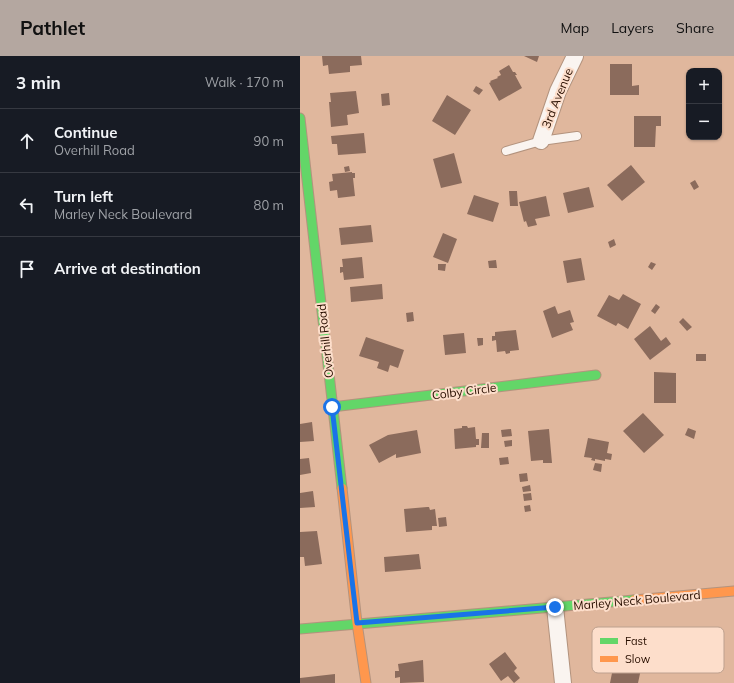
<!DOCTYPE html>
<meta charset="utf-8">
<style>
body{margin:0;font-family:Mulish,sans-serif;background:#20242c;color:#f1f3f6}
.controls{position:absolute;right:12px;top:12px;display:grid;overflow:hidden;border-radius:8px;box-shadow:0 1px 3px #0004}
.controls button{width:36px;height:36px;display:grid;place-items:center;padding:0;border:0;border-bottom:1px solid #363941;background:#171b24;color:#f1f3f6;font:20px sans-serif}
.stop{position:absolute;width:12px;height:12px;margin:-9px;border:3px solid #1a73e8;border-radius:50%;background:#fff}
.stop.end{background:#1a73e8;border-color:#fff;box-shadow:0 1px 4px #0008}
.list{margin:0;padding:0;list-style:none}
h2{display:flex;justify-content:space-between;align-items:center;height:52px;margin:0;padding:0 16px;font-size:17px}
h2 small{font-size:13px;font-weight:400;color:#9ea1a6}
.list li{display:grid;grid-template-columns:26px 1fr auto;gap:12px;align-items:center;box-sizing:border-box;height:64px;padding:0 16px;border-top:1px solid #363941}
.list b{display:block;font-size:15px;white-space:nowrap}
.list p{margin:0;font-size:13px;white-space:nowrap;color:#9ea1a6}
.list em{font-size:13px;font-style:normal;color:#9ea1a6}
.icon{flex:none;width:22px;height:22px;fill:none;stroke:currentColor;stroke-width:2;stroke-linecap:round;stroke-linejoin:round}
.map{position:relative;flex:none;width:434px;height:627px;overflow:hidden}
header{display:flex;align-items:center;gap:24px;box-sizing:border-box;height:56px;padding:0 20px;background:#b4a7a0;color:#111}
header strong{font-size:19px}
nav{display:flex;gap:22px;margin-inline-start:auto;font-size:14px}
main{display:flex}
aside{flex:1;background:#171b24}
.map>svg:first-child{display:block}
</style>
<header>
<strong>Pathlet</strong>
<nav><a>Map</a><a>Layers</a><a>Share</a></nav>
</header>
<main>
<aside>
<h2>3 min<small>Walk · 170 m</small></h2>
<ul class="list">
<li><svg class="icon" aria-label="ahead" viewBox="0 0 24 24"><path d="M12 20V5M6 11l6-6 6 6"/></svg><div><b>Continue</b><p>Overhill Road</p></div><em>90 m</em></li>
<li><svg class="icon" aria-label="left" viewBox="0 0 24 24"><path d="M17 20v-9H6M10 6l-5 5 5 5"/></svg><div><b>Turn left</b><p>Marley Neck Boulevard</p></div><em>80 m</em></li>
<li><svg class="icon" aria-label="arrive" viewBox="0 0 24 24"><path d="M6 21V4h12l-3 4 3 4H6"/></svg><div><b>Arrive at destination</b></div></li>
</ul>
</aside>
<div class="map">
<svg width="434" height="627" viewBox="0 0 434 627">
<rect width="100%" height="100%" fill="#e0b79d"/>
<!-- building -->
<path fill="#8b6b5c" d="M 22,0 L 61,0 L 62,9 L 50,10 L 50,16 L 29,18 L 28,9 L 23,10 Z
M 224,0 L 239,0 L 237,6 Z
M 310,8 L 332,8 L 332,30 L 339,29 L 339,39 L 310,39 Z
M 209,9 L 213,16 L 215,16 L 217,19 L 215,19 L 222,32 L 199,45 L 189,27 L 191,26 L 190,25 L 198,22 L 197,21 L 201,19 L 199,15 Z
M 176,30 L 183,34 L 179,39 L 173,35 Z
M 56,35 L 59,57 L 47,59 L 48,69 L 31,71 L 29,46 L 31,46 L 30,37 Z
M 89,37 L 90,49 L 82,50 L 81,38 Z
M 147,39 L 171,54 L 155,79 L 132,65 Z
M 334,60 L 361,60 L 361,70 L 356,70 L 355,91 L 334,91 Z
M 64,77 L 66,97 L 38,99 L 37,88 L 32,88 L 31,80 Z
M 154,97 L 162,127 L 141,132 L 133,103 Z
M 331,109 L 345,126 L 322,145 L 307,129 Z
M 49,110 L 50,115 L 45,116 L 44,111 Z
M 52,116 L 52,117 L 55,117 L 55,122 L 53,122 L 55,140 L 38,142 L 37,134 L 30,135 L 29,126 L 33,125 L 32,118 Z
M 395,124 L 399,131 L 394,134 L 390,127 Z
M 289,131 L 294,151 L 268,157 L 263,137 Z
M 209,135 L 217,135 L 218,150 L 210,150 Z
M 174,139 L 199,147 L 193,166 L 167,158 Z
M 246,140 L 250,160 L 235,163 L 237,169 L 228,171 L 226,165 L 224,166 L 219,146 Z
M 71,169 L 73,186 L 41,189 L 39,172 Z
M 143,177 L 157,183 L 148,207 L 133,201 Z
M 314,183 L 316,189 L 310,192 L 308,186 Z
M 62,201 L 64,222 L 44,224 L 43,216 L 40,217 L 40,211 L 43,211 L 42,203 Z
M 281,202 L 285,224 L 267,227 L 263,205 Z
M 196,204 L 197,212 L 189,212 L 188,205 Z
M 351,206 L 356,208 L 352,214 L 348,211 Z
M 138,208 L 146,208 L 145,215 L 138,214 Z
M 82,228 L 83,243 L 51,246 L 50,231 Z
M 323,238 L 341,248 L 328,273 L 318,267 L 316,270 L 297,260 L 309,239 L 319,244 Z
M 356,248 L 360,251 L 355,258 L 351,255 Z
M 255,250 L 258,258 L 270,254 L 274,266 L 270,267 L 273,274 L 252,282 L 243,255 Z
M 113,256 L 114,265 L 107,266 L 106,257 Z
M 383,262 L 392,271 L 387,275 L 379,266 Z
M 350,270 L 361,285 L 366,281 L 371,288 L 350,304 L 334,283 Z
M 216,274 L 219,294 L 210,295 L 210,297 L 206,298 L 205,295 L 197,296 L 196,284 L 192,285 L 192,280 L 195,280 L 195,276 Z
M 164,277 L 166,297 L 145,299 L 143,279 Z
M 66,281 L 104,294 L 98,312 L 90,309 L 88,316 L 77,312 L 79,306 L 59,300 Z
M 177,282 L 183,282 L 183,289 L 178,290 Z
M 396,298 L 406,298 L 406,305 L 396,305 Z
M 354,316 L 376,317 L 376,347 L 354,347 Z
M 343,357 L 364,379 L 344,397 L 323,375 Z
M 12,366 L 14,385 L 0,386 L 0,368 Z
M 162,370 L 167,370 L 168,372 L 175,371 L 176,383 L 179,383 L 179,389 L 176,389 L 176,391 L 155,393 L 154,373 L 162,372 Z
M 388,372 L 396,375 L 394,383 L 385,379 Z
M 211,373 L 212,380 L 202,381 L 201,374 Z
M 249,373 L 252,407 L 243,407 L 243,404 L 231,405 L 228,375 Z
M 117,374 L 121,397 L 96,402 L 96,398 L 79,407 L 69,389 L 88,379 Z
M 182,377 L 189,377 L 189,392 L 181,392 Z
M 288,382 L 309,386 L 307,397 L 312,398 L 311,404 L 305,403 L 305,405 L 295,403 L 295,405 L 291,404 L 292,402 L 284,401 Z
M 212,384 L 212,390 L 205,391 L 204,385 Z
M 208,401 L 209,408 L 200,409 L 199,402 Z
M 9,402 L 11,417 L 0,419 L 0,403 Z
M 295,407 L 302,408 L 301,416 L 293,414 Z
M 227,417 L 228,425 L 220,426 L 219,418 Z
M 230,429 L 231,435 L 223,436 L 222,431 Z
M 13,435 L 15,451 L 0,452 L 0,437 Z
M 231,437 L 232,444 L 224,445 L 223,438 Z
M 230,449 L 231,455 L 225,456 L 224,450 Z
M 127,451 L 129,451 L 130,454 L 135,453 L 137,470 L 132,470 L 132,474 L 106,476 L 104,453 Z
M 146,461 L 147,470 L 139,471 L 138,462 Z
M 17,475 L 22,508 L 5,510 L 4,501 L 0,501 L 0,476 Z
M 119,498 L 121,513 L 85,516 L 84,501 Z
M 205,596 L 217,612 L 214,615 L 220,622 L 214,627 L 208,620 L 201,625 L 189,608 Z
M 123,604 L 124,626 L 100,627 L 100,621 L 95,622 L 95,615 L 99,615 L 98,608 Z
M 314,607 L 341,613 L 338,627 L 310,627 Z
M 35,618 L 35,627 L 0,627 L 0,622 Z"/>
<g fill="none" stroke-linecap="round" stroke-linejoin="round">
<defs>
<path id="lane" d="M 206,95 L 241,85 L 277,80"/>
<path id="street" d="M 241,85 L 258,35 L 275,0
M 255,551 L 263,627"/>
<path id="fast" d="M 0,62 L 42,432
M 32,351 L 296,319
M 0,573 L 334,544"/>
<path id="slow" d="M 42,432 L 57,567 L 66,627
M 334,544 L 434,535"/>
</defs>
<!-- lane casing -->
<use href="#lane" stroke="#b3937e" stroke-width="10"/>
<!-- street casing -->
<use href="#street" stroke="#b3937e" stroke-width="18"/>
<!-- fast casing -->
<use href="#fast" stroke="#b3937e" stroke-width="11"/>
<!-- slow casing -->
<use href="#slow" stroke="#b3937e" stroke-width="11"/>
<!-- lane -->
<use href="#lane" stroke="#faf4f0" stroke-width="8"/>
<!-- street -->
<use href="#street" stroke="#faf4f0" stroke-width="16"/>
<!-- fast -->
<use href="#fast" stroke="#63d668" stroke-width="9"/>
<!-- slow -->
<use href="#slow" stroke="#ff974d" stroke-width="9"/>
</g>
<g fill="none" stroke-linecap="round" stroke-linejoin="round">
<!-- route -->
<path stroke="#1a73e8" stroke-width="5" d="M 32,351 L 57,567 L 255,551"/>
</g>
<g text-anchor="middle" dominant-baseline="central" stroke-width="4" stroke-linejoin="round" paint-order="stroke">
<!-- street labels -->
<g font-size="12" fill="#290f00" stroke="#fddecb">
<text transform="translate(257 42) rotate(-68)">3rd Avenue</text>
<text transform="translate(25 285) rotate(-96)">Overhill Road</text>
<text transform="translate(164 335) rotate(-7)">Colby Circle</text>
<text transform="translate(337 544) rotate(-5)">Marley Neck Boulevard</text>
</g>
</g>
<!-- legend -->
<rect x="292" y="571" width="132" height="46" rx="6" fill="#fddecb" stroke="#bda08e" stroke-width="1"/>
<rect x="300" y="582" width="18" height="6" fill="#63d668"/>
<rect x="300" y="600" width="18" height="6" fill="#ff974d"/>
<g font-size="11" fill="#290f00">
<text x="325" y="589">Fast</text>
<text x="325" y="607">Slow</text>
</g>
</svg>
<div class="controls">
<button>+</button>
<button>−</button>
</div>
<div class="stop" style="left:32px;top:351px"></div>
<div class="stop end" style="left:255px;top:551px"></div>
</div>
</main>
